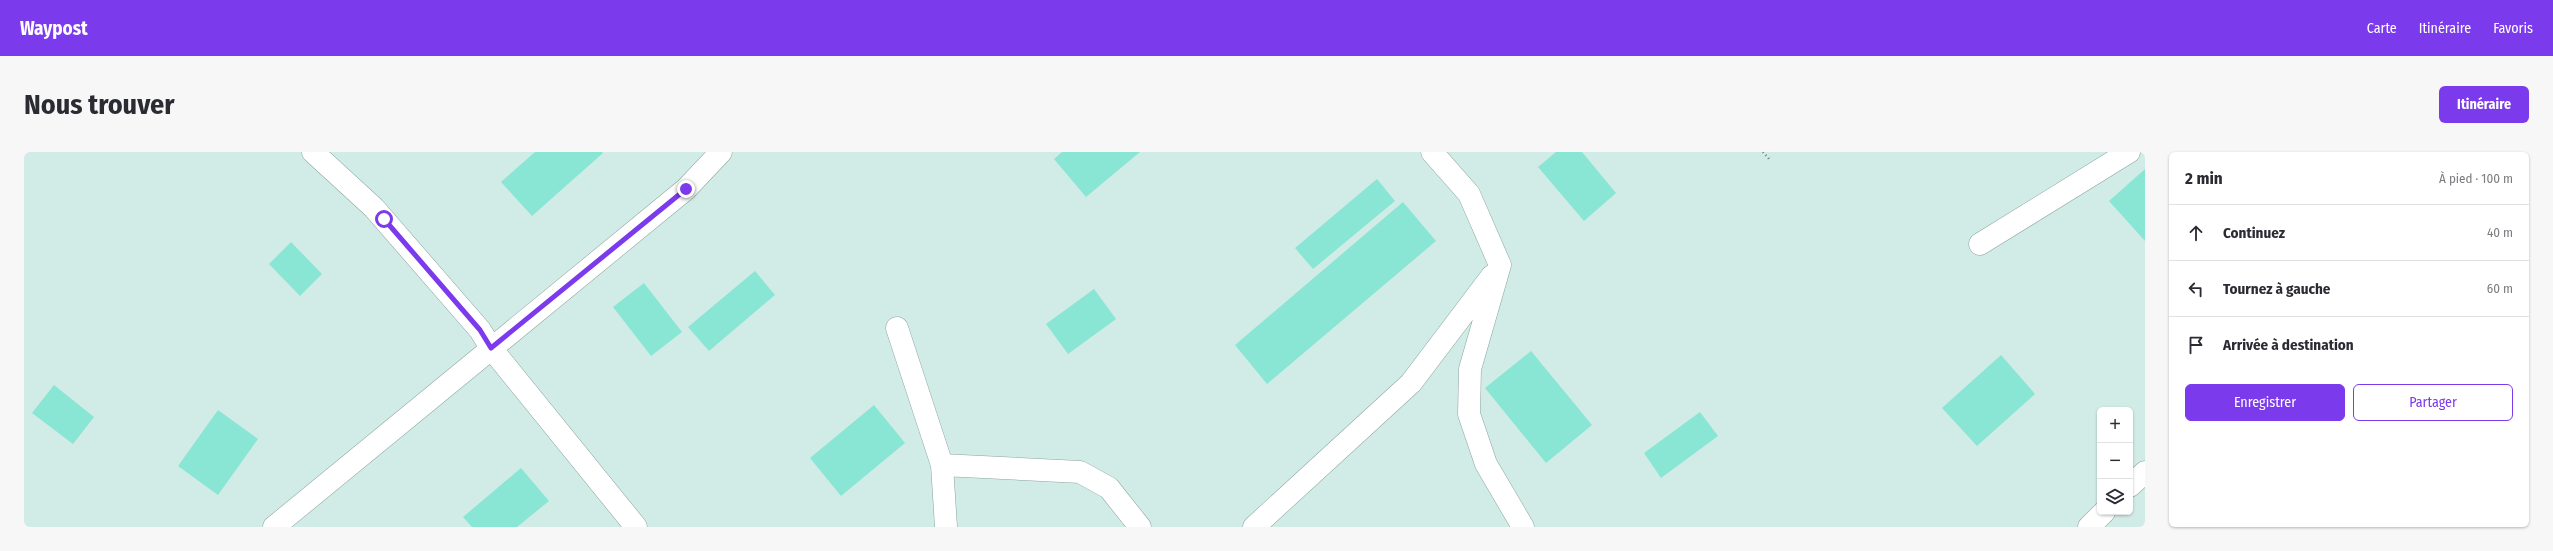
<!DOCTYPE html>
<html lang="fr">
<meta charset="utf-8">
<style>
body{margin:0;font-family:"Fira Sans Condensed",sans-serif;background:#f7f7f7;color:#2b2b33}
.controls{position:absolute;right:12px;bottom:12px;display:grid;overflow:hidden;border-radius:6px;box-shadow:0 1px 3px #0004}
.controls button{width:36px;height:36px;display:grid;place-items:center;padding:0;border:0;border-bottom:1px solid #e1e1e2;background:#fff;color:#2b2b33;font:20px sans-serif}
.stop{position:absolute;width:12px;height:12px;margin:-9px;border:3px solid #7c3aed;border-radius:50%;background:#fff}
.stop.end{background:#7c3aed;border-color:#fff;box-shadow:0 1px 4px #0008}
.list{margin:0;padding:0;list-style:none}
h2{display:flex;justify-content:space-between;align-items:center;height:52px;margin:0;padding:0 16px;font-size:17px}
h2 small{font-size:13px;font-weight:400;color:#7c7c81}
.list li{display:grid;grid-template-columns:26px 1fr auto;gap:12px;align-items:center;box-sizing:border-box;height:56px;padding:0 16px;border-top:1px solid #e1e1e2}
.list b{display:block;font-size:15px;white-space:nowrap}
.list em{font-size:13px;font-style:normal;color:#7c7c81}
.actions{display:flex;gap:8px;padding:12px 16px}
.actions a{flex:1;padding:9px 0;border:1px solid #7c3aed;border-radius:6px;text-align:center;font-size:14px;color:#7c3aed}
.actions .main{background:#7c3aed;color:#fff}
.icon{flex:none;width:22px;height:22px;fill:none;stroke:currentColor;stroke-width:2;stroke-linecap:round;stroke-linejoin:round}
.map{position:relative;flex:none;width:2121px;height:375px;overflow:hidden;border-radius:6px}
header{display:flex;align-items:center;gap:24px;box-sizing:border-box;height:56px;padding:0 20px;background:#7c3aed;color:#fff}
header strong{font-size:19px}
nav{display:flex;gap:22px;margin-inline-start:auto;font-size:14px}
.intro{display:flex;align-items:center;justify-content:space-between;box-sizing:border-box;height:96px;padding:0 24px}
h1{margin:0;font-size:28px}
.button{padding:10px 18px;border-radius:6px;background:#7c3aed;color:#fff;font-size:14px;font-weight:700}
main{display:flex;gap:24px;padding:0 24px}
aside{flex:1;background:#fff;border-radius:6px;box-shadow:0 1px 3px #0004}
.map>svg:first-child{display:block}
</style>
<header>
<strong>Waypost</strong>
<nav><a>Carte</a><a>Itinéraire</a><a>Favoris</a></nav>
</header>
<div class="intro"><h1>Nous trouver</h1><a class="button">Itinéraire</a></div>
<main>
<div class="map">
<svg width="2121" height="375" viewBox="0 0 2121 375">
<rect width="100%" height="100%" fill="#d1ece6"/>
<!-- building -->
<path fill="#89e5d4" d="M 511,0 L 578,0 L 579,1 L 508,64 L 477,30 Z
M 1038,0 L 1116,0 L 1062,45 L 1030,7 Z
M 1532,0 L 1558,0 L 1592,41 L 1560,69 L 1514,15 Z
M 2121,17 L 2121,89 L 2085,49 Z
M 1353,27 L 1371,49 L 1289,117 L 1271,96 Z
M 1379,50 L 1412,89 L 1243,232 L 1211,193 Z
M 267,90 L 298,122 L 276,144 L 245,112 Z
M 731,119 L 751,143 L 685,199 L 664,175 Z
M 620,131 L 658,180 L 627,204 L 589,155 Z
M 1070,137 L 1092,167 L 1044,202 L 1022,172 Z
M 1507,199 L 1568,273 L 1522,311 L 1461,236 Z
M 1977,203 L 2011,242 L 1953,294 L 1918,256 Z
M 30,233 L 70,265 L 49,292 L 8,261 Z
M 850,253 L 881,291 L 817,344 L 786,306 Z
M 194,258 L 234,287 L 194,343 L 154,314 Z
M 1676,260 L 1694,284 L 1637,326 L 1620,301 Z
M 497,316 L 525,349 L 493,375 L 448,375 L 439,365 Z"/>
<g fill="none" stroke-linecap="round" stroke-linejoin="round">
<defs>
<path id="street" d="M 289,0 L 350,56 L 456,178 L 467,196 L 612,375
M 1408,0 L 1445,42 L 1476,113 L 1446,217 L 1445,262 L 1462,312 L 1499,375
M 1956,92 L 2105,0
M 873,176 L 918,313 L 922,375
M 918,313 L 1056,320 L 1085,336 L 1116,375
M 2106,334 L 2121,320
M 250,375 L 662,37 L 697,0
M 1230,375 L 1387,231 L 1468,124
M 2065,375 L 2080,360"/>
</defs>
<!-- street casing -->
<use href="#street" stroke="#8ba59f" stroke-width="23"/>
<!-- path -->
<path stroke="#657673" stroke-width="2.5" stroke-dasharray="1 3" stroke-linecap="butt" d="M 1739,0 L 1746,8"/>
<!-- street -->
<use href="#street" stroke="#fff" stroke-width="22"/>
</g>
<g fill="none" stroke-linecap="round" stroke-linejoin="round">
<!-- route -->
<path stroke="#7c3aed" stroke-width="5" d="M 360,67 L 456,178 L 467,196 L 662,37"/>
</g>
</svg>
<div class="controls">
<button>+</button>
<button>−</button>
<button><svg class="icon" aria-label="layers" viewBox="0 0 24 24"><path d="M12 4l9 5-9 5-9-5zM3 14l9 5 9-5"/></svg></button>
</div>
<div class="stop" style="left:360px;top:67px"></div>
<div class="stop end" style="left:662px;top:37px"></div>
</div>
<aside>
<h2>2 min<small>À pied · 100 m</small></h2>
<ul class="list">
<li><svg class="icon" aria-label="ahead" viewBox="0 0 24 24"><path d="M12 20V5M6 11l6-6 6 6"/></svg><div><b>Continuez</b></div><em>40 m</em></li>
<li><svg class="icon" aria-label="left" viewBox="0 0 24 24"><path d="M17 20v-9H6M10 6l-5 5 5 5"/></svg><div><b>Tournez à gauche</b></div><em>60 m</em></li>
<li><svg class="icon" aria-label="arrive" viewBox="0 0 24 24"><path d="M6 21V4h12l-3 4 3 4H6"/></svg><div><b>Arrivée à destination</b></div></li>
</ul>
<div class="actions"><a class="main">Enregistrer</a><a>Partager</a></div>
</aside>
</main>
